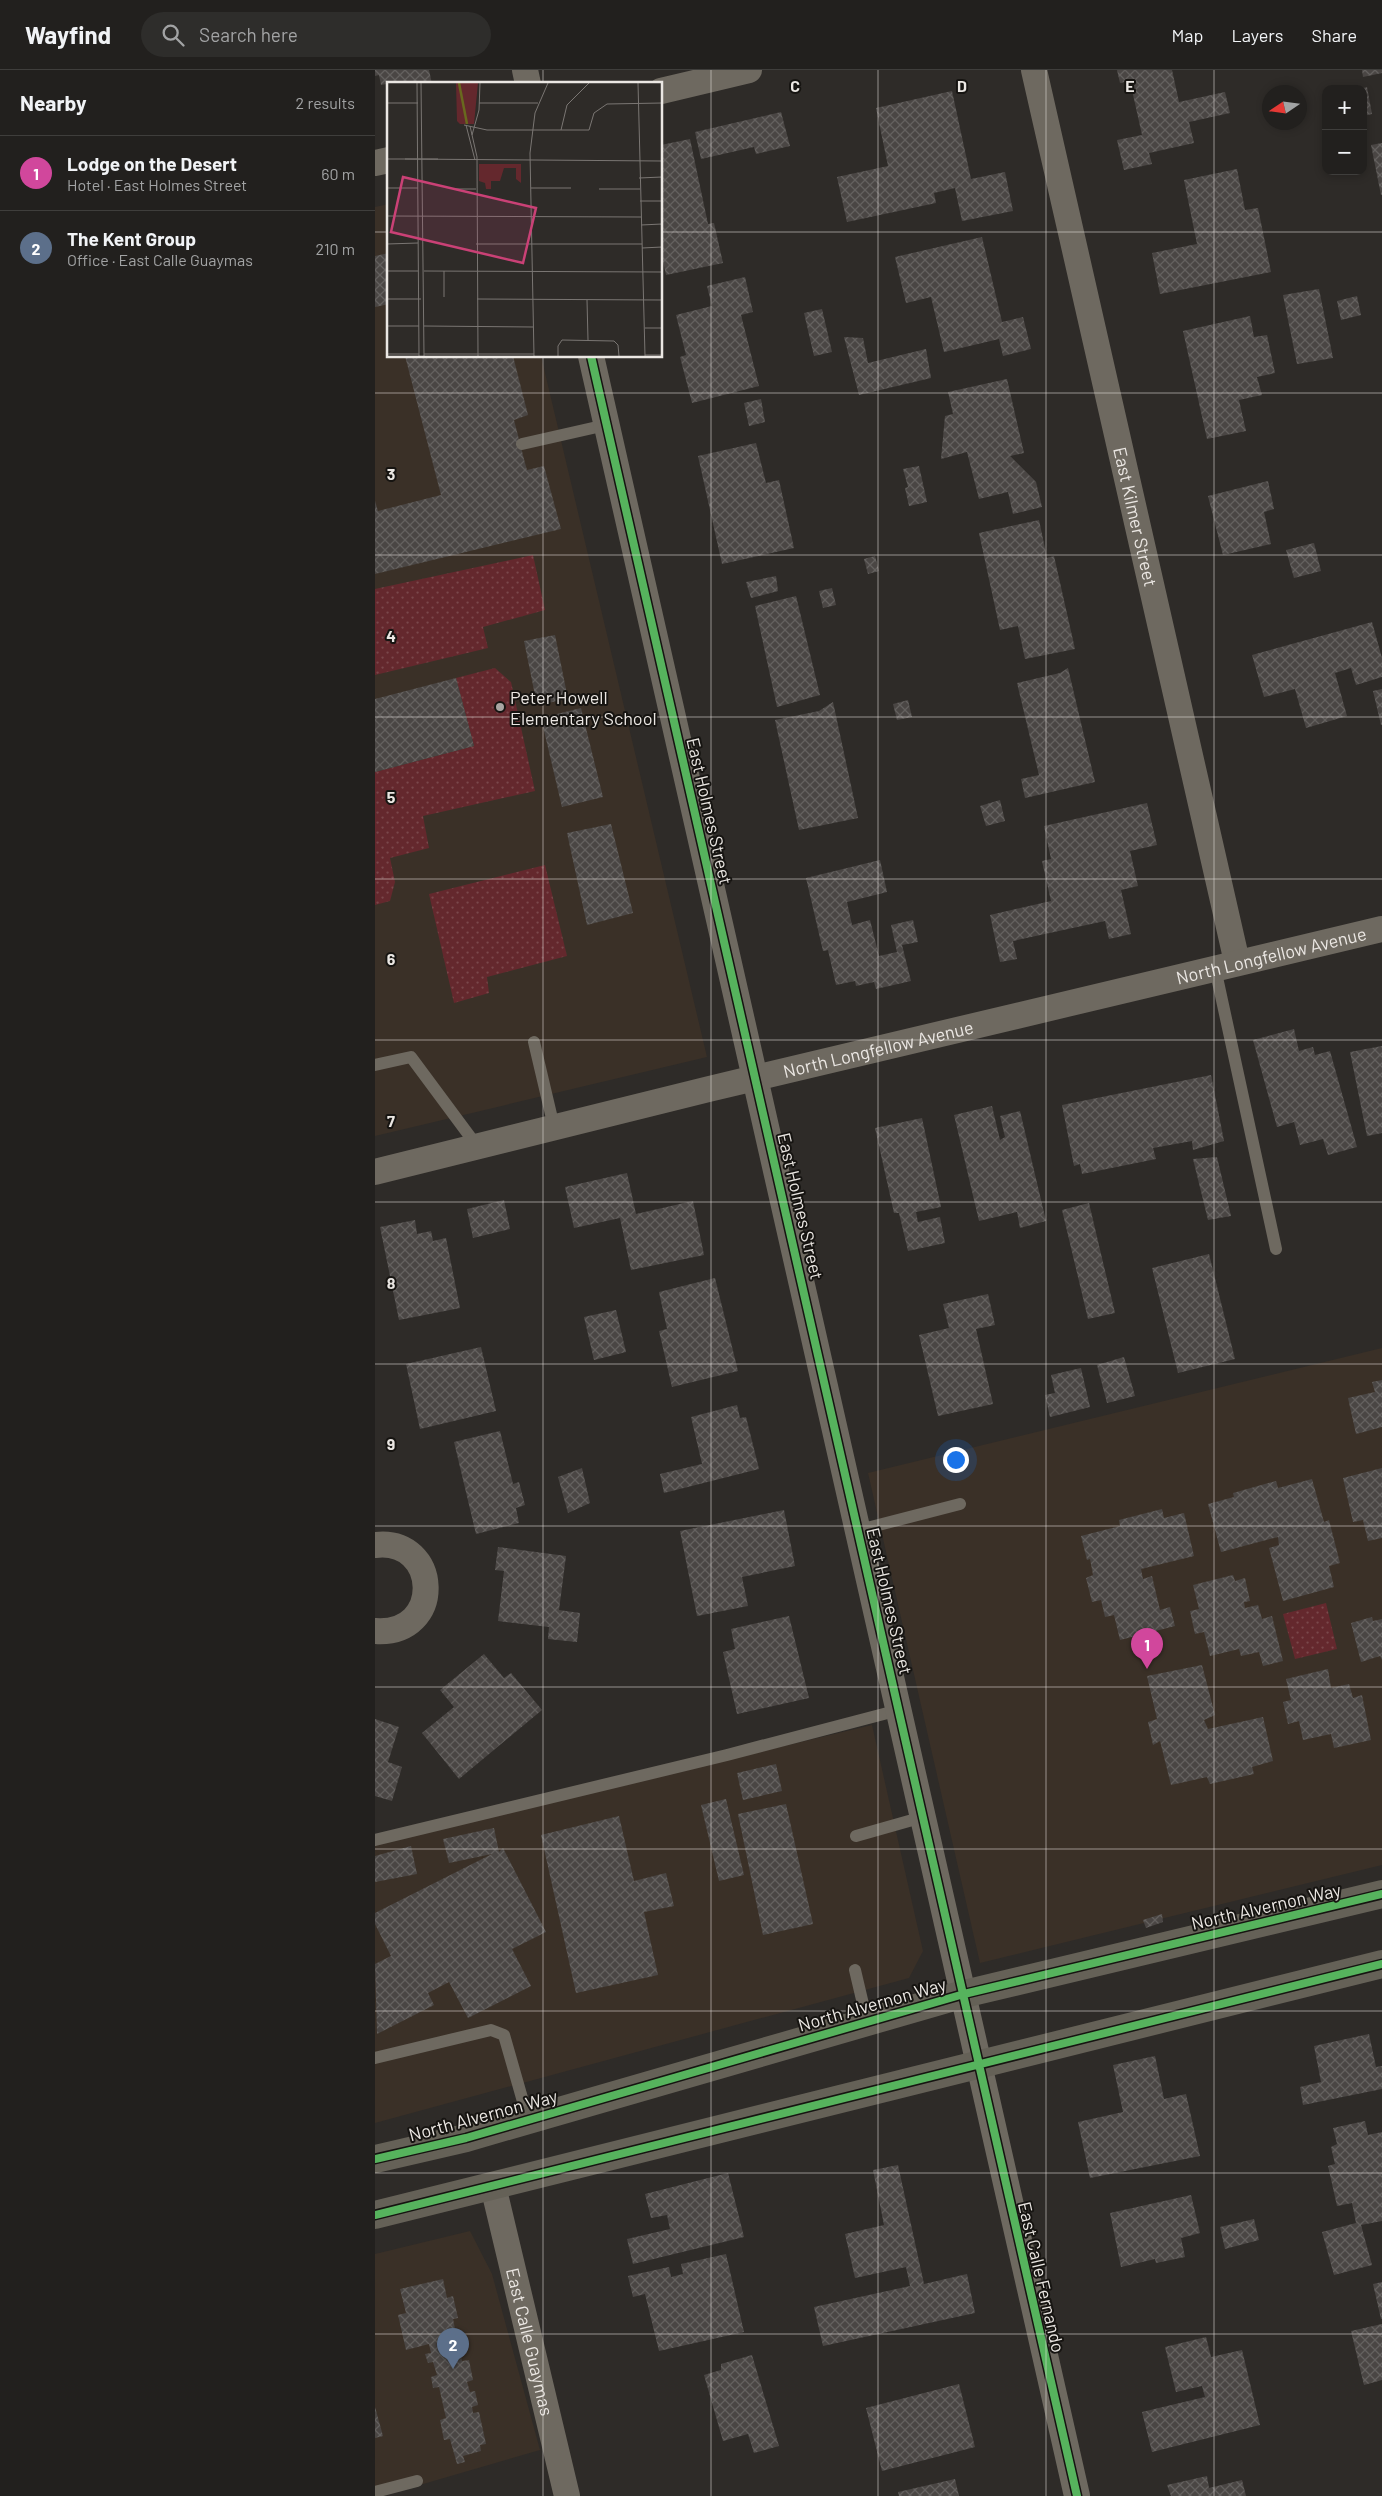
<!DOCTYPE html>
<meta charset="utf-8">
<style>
body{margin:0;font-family:Barlow,sans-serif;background:#2e2d2b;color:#f1f3f6}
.controls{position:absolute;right:15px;top:15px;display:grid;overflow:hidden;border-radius:10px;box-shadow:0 2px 8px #0003}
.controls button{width:45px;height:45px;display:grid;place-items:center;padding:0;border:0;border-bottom:1px solid #3f3e3c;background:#22201e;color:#f1f3f6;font:25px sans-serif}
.compass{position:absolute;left:887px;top:15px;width:45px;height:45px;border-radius:50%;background:#22201e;box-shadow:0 2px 8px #0003;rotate:257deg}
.you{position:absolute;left:580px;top:1389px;width:18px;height:18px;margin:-12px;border:4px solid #fff;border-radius:50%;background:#1a73e8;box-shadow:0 0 0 8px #1a73e833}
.badge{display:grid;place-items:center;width:32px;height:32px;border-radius:50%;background:#8bbbb9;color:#fff;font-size:16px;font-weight:700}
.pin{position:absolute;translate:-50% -41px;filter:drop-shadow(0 1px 2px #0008)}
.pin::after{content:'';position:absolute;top:26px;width:18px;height:15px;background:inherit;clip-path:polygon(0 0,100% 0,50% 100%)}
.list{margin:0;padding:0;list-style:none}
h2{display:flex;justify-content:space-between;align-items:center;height:65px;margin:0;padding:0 20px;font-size:21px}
h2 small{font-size:16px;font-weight:400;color:#a2a3a4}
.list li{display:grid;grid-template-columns:32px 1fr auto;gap:15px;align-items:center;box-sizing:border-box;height:75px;padding:0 20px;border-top:1px solid #3f3e3c}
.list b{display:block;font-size:19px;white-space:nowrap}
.list p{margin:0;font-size:16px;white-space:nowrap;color:#a2a3a4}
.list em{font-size:16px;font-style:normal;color:#a2a3a4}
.icon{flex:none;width:28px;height:28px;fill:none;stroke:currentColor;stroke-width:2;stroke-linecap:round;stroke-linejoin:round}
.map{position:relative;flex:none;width:1007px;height:2426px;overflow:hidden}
header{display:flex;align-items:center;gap:30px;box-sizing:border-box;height:70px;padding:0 25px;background:#22201e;border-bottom:1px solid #3f3e3c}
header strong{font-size:24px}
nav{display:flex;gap:28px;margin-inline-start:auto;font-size:18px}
.search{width:350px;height:45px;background:#2e2d2b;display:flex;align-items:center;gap:12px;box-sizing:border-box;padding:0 18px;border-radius:28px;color:#a2a3a4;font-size:19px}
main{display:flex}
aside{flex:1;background:#22201e}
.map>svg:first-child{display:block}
</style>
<header>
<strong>Wayfind</strong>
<div class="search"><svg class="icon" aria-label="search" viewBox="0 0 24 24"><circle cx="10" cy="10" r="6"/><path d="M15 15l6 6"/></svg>Search here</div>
<nav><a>Map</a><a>Layers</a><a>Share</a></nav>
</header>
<main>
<aside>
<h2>Nearby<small>2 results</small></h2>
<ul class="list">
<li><span class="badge" style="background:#d1479c">1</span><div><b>Lodge on the Desert</b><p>Hotel · East Holmes Street</p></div><em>60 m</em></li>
<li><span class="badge" style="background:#5c6f8a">2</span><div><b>The Kent Group</b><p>Office · East Calle Guaymas</p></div><em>210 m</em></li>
</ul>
</aside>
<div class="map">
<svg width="1007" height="2426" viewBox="0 0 1007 2426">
<defs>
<pattern id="green-dots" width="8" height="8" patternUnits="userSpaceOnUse" patternTransform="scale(1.25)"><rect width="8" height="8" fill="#64282d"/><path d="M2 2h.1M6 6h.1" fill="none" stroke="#7a474b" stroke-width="1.8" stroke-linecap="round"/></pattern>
<pattern id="building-cross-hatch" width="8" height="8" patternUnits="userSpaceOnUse" patternTransform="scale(1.25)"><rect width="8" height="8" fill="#4a4644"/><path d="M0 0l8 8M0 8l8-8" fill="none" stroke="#64615f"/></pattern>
</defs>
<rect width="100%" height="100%" fill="#2e2b28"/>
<!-- built -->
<path fill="#3a3027" d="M 14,134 L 14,286 L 166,286 L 332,987 L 0,1066 L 0,137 Z
M 1007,1278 L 1007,1795 L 605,1893 L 493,1403 Z
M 497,1655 L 548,1881 L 534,1908 L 0,2053 L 0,1774 Z
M 95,2161 L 117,2204 L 165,2380 L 7,2426 L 0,2426 L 0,2184 Z"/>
<!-- green -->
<path fill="url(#green-dots)" d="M 158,485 L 170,540 L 108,557 L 113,578 L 0,605 L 0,519 Z
M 120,598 L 136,612 L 160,721 L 48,746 L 54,778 L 15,788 L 20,812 L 15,831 L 0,835 L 0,702 L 99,676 L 81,608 Z
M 170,795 L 192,886 L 112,907 L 114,923 L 79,933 L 54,824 Z
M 951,1533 L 962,1579 L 920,1589 L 908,1544 Z"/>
<!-- building -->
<path fill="url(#building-cross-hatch)" d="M 0,0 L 54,0 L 57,14 L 17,13 L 6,15 L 4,5 L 0,6 Z
M 742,0 L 797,0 L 804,32 L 850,22 L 855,43 L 814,52 L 819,73 L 774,83 L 777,94 L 749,100 L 742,70 L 767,65 L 755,11 L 745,13 Z
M 987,0 L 1007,0 L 1007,3 L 988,7 Z
M 992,17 L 997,44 L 988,46 L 988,18 Z
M 577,21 L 596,109 L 630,102 L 638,141 L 587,151 L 580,118 L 559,123 L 561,133 L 472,152 L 462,107 L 513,96 L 501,38 Z
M 406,42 L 415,76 L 381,84 L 379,77 L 326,89 L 320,62 Z
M 315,69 L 333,154 L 339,153 L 348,193 L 291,205 L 286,182 L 286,101 L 288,100 L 286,75 Z
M 1007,73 L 1007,125 L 1006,125 L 996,75 Z
M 862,99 L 870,140 L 883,138 L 896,202 L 785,224 L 777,183 L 822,174 L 809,110 Z
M 607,167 L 627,252 L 648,247 L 656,279 L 628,286 L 624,269 L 569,282 L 556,227 L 531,233 L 520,187 Z
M 14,183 L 14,234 L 0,237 L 0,186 Z
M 370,207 L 378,242 L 366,245 L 384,316 L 317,333 L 305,287 L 311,285 L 301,245 L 337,236 L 332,216 Z
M 944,219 L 958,288 L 922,294 L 908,225 Z
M 982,226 L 986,245 L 966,250 L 962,231 Z
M 447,239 L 457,282 L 439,286 L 429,243 Z
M 875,246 L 879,267 L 892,265 L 900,303 L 882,307 L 887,325 L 864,330 L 871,361 L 832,369 L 808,261 Z
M 469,267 L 488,268 L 493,293 L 551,279 L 556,308 L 484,325 Z
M 30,286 L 138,286 L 153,345 L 139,350 L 150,393 L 152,400 L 169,396 L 186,459 L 0,504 L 0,431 L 3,441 L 66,425 Z
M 632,309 L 649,383 L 635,386 L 661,412 L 667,437 L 638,444 L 633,422 L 604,429 L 592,382 L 566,389 L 570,346 L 578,344 L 573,322 Z
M 386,329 L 390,352 L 374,356 L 369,333 Z
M 381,373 L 391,413 L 404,410 L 419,478 L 347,494 L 323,386 Z
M 544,396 L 552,432 L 534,436 L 530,418 L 533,417 L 528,399 Z
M 893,411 L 899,439 L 889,442 L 896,474 L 848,485 L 833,426 Z
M 664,450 L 672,488 L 679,486 L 700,579 L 650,589 L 643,556 L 625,560 L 604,463 Z
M 939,473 L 946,501 L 919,508 L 911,480 Z
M 500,486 L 504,501 L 493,504 L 489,489 Z
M 401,506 L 403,521 L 376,528 L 371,512 Z
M 457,518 L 461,535 L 448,538 L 444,521 Z
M 421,526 L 445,625 L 402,637 L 380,536 Z
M 997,552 L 1007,588 L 1007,607 L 981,615 L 976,598 L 960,603 L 972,646 L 931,658 L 920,619 L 889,627 L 877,585 Z
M 180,565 L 193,629 L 162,635 L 149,571 Z
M 693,598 L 720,712 L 650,728 L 646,709 L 664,705 L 642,613 L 685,603 Z
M 81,608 L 99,676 L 0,702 L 0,629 Z
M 1007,619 L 1007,655 L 1006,655 L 998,621 Z
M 533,630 L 537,647 L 522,650 L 518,634 Z
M 458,632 L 483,748 L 424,760 L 400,650 L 444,641 Z
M 206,638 L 228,727 L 187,737 L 166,648 Z
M 625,730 L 630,751 L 611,756 L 605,736 Z
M 772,733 L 782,775 L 755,781 L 763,816 L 746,820 L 756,864 L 734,869 L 730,851 L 638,871 L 642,889 L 625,892 L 615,845 L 676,831 L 667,791 L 676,789 L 669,756 Z
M 236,754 L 258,843 L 212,855 L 192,763 Z
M 505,790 L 512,822 L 472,832 L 477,855 L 495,850 L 504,886 L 522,882 L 516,855 L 538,850 L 543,872 L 527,875 L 536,911 L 501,919 L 499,912 L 481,916 L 480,911 L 461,915 L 453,880 L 448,881 L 431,808 Z
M 919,959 L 924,981 L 938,977 L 940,985 L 955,981 L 982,1077 L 953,1085 L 948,1069 L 925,1075 L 919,1052 L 902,1057 L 878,970 Z
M 1007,976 L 1007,1063 L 992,1066 L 975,982 Z
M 836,1005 L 849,1071 L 818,1080 L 817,1071 L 778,1078 L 781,1089 L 707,1104 L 705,1094 L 699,1096 L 687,1035 Z
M 617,1036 L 625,1070 L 630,1067 L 625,1046 L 645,1041 L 671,1151 L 645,1158 L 642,1142 L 604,1151 L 579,1045 Z
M 547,1048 L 566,1137 L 541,1142 L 543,1152 L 565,1147 L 570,1173 L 533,1181 L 524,1143 L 519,1143 L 500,1058 Z
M 842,1087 L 856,1146 L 833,1150 L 818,1089 Z
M 252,1103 L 261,1144 L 318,1131 L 329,1185 L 256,1200 L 245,1148 L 199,1158 L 190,1117 Z
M 129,1130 L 135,1159 L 98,1168 L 92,1139 Z
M 714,1133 L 740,1243 L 713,1249 L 687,1140 Z
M 40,1150 L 42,1164 L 56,1161 L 58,1171 L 71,1168 L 85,1238 L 24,1250 L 5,1157 Z
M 834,1184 L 860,1289 L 803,1303 L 777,1198 Z
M 340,1208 L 363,1301 L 297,1317 L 284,1261 L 292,1259 L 284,1222 Z
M 613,1224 L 620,1255 L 601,1259 L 618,1334 L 563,1346 L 544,1265 L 574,1258 L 568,1234 Z
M 241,1240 L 251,1282 L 219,1290 L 209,1247 Z
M 106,1277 L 121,1341 L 45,1359 L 31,1294 Z
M 749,1287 L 760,1326 L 732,1333 L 722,1295 Z
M 706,1298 L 715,1337 L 675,1347 L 670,1325 L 680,1323 L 676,1305 Z
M 1007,1310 L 1007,1357 L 981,1364 L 973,1328 L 1000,1322 L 997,1312 Z
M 362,1335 L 365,1348 L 371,1347 L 384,1399 L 289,1423 L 285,1404 L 327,1394 L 316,1347 Z
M 125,1361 L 138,1414 L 144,1412 L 150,1435 L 141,1438 L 144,1453 L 101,1464 L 79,1372 Z
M 207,1398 L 215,1433 L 193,1443 L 183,1407 Z
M 1007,1398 L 1007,1468 L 993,1471 L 988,1450 L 978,1452 L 968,1408 Z
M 937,1409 L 949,1452 L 954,1450 L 965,1493 L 954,1496 L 959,1517 L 908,1531 L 894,1478 L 904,1475 L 903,1467 L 846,1482 L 833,1434 L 859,1427 L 858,1423 L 901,1411 L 903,1418 Z
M 787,1439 L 789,1448 L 809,1443 L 819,1486 L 766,1499 L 768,1509 L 777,1506 L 785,1540 L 795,1537 L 800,1556 L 745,1570 L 739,1545 L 730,1547 L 726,1530 L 717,1532 L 711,1508 L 718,1505 L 715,1489 L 712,1490 L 706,1466 L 745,1456 L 744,1450 Z
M 409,1440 L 420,1496 L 367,1507 L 373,1536 L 322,1546 L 305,1461 Z
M 123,1477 L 191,1486 L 184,1540 L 205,1543 L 202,1572 L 173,1569 L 174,1557 L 123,1551 L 129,1501 L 120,1500 Z
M 858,1505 L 860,1511 L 870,1508 L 875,1531 L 869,1532 L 870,1538 L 883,1535 L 887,1549 L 897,1546 L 908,1591 L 888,1596 L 884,1582 L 866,1586 L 864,1579 L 835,1586 L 829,1562 L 820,1564 L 815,1541 L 824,1539 L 818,1515 Z
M 414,1546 L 434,1628 L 362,1644 L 348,1582 L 360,1579 L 356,1559 Z
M 997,1547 L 998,1551 L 1007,1549 L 1007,1590 L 1005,1586 L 986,1592 L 976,1553 Z
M 109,1584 L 129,1608 L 136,1603 L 167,1640 L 84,1709 L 47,1663 L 79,1637 L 65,1620 Z
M 827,1595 L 840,1645 L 829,1650 L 833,1659 L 888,1647 L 898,1691 L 877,1697 L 879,1704 L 835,1714 L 832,1707 L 796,1715 L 785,1671 L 778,1675 L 773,1652 L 782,1649 L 772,1606 Z
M 953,1599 L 956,1618 L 974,1614 L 978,1628 L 987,1625 L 996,1670 L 959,1678 L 956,1664 L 928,1670 L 924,1651 L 913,1654 L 908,1632 L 916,1630 L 911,1609 Z
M 0,1649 L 24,1657 L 13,1692 L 27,1697 L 17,1731 L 0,1726 Z
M 401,1694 L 407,1721 L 368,1730 L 362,1703 Z
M 351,1729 L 369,1805 L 344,1811 L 326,1735 Z
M 411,1734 L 438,1854 L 388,1865 L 363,1744 Z
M 244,1746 L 259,1811 L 291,1803 L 299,1836 L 269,1842 L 283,1905 L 201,1923 L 166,1765 Z
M 119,1758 L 124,1782 L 128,1778 L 171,1862 L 137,1879 L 156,1916 L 93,1948 L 74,1912 L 53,1923 L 59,1935 L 2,1964 L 0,1894 L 16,1886 L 0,1854 L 0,1843 L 117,1784 L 74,1793 L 68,1769 Z
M 36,1776 L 42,1804 L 0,1812 L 0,1786 Z
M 787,1844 L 788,1852 L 771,1858 L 768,1850 Z
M 994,1964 L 1001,1997 L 1007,1996 L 1007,2019 L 928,2035 L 925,2017 L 946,2012 L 939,1976 Z
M 780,1986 L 789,2029 L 811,2024 L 825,2086 L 715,2108 L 703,2052 L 748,2042 L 738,1995 Z
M 990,2051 L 993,2065 L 1007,2062 L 1007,2151 L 986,2155 L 997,2195 L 959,2205 L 947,2162 L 981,2153 L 977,2133 L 962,2136 L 953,2096 L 960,2094 L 956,2077 L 962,2074 L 958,2058 Z
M 523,2095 L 549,2214 L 592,2204 L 600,2243 L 448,2276 L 439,2237 L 535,2216 L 531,2197 L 480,2208 L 470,2164 L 509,2155 L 498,2100 Z
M 353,2103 L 369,2167 L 258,2194 L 252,2169 L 295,2159 L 292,2145 L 276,2148 L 270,2124 Z
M 816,2125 L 825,2163 L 806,2168 L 810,2187 L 781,2193 L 780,2189 L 746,2197 L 735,2143 Z
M 879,2149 L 884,2170 L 850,2179 L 845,2157 Z
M 351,2184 L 369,2262 L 284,2281 L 270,2224 L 258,2227 L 253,2206 L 294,2197 L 296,2207 L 308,2204 L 306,2194 Z
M 68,2209 L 72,2228 L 78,2226 L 83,2248 L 78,2249 L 87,2291 L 94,2290 L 98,2310 L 92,2312 L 95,2322 L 100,2321 L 103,2335 L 97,2337 L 98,2343 L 104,2342 L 111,2374 L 105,2375 L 106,2381 L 88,2386 L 90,2392 L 82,2394 L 75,2369 L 69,2370 L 65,2350 L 71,2348 L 64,2317 L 58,2318 L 56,2307 L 62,2305 L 58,2292 L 53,2293 L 50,2284 L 56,2283 L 54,2274 L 31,2280 L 23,2245 L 31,2243 L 25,2219 Z
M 1007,2212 L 1007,2249 L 1006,2249 L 998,2214 Z
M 1007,2254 L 1007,2310 L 989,2315 L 976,2261 Z
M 831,2267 L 836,2287 L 867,2280 L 885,2355 L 777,2382 L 767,2342 L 830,2327 L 827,2316 L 801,2322 L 790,2277 Z
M 377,2285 L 404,2376 L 379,2383 L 373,2364 L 348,2371 L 329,2305 L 346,2300 L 346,2294 Z
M 584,2314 L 600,2377 L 507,2401 L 491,2338 Z
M 0,2337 L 8,2366 L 0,2368 Z
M 832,2406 L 834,2418 L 867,2410 L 871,2426 L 796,2426 L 792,2415 Z
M 580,2409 L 584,2426 L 524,2426 L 523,2422 Z"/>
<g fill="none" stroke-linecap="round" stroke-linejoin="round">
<!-- lane -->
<path stroke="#6e6960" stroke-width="12" d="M 147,374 L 231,355
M 840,898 L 901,1179
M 159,972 L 179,1057
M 0,995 L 36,987 L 102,1076
M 484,1460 L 585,1434
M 481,1766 L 548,1747
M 0,1770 L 352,1685 L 524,1640
M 480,1900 L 492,1951
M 0,1988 L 116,1960 L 129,1965 L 153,2049
M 0,2422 L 42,2411"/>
<!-- street -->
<g stroke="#6e6960" stroke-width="26">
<path d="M 150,0 L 153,14"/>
<path id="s1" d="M 659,0 L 862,892"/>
<path d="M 286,21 L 374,0"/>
<path d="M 0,93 L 14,90"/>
<path d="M 216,286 L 702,2426"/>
<path id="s2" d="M 0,1102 L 334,1019 L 1007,859"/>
<path d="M 0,1475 C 65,1467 70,1566 0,1561"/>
<path id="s3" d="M 118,2116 L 192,2426"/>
</g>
<!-- primary -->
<path stroke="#656157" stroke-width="28" d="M 0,2089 L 91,2068 L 589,1924 L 1007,1824
M 0,2145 L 1007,1894"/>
<defs>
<path id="cycleway" d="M 216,286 L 702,2426
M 0,2089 L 91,2068 L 589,1924 L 1007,1824
M 0,2145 L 1007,1894"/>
</defs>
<!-- cycleway casing -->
<use href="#cycleway" stroke="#161411" stroke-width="11"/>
<!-- cycleway -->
<use href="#cycleway" stroke="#56b35d" stroke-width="8"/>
</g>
<!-- grid -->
<path fill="none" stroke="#ebe7e3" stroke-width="1" stroke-opacity="0.55" d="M 168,0 L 168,14M 336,0 L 336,2426M 503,0 L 503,2426M 671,0 L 671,2426M 839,0 L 839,2426M 0,162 L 14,162M 286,162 L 1007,162M 168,286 L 168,2426M 0,323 L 1007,323M 0,485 L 1007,485M 0,647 L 1007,647M 0,809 L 1007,809M 0,970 L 1007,970M 0,1132 L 1007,1132M 0,1294 L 1007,1294M 0,1456 L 1007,1456M 0,1617 L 1007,1617M 0,1779 L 1007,1779M 0,1941 L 1007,1941M 0,2103 L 1007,2103M 0,2264 L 1007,2264"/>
<!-- markers -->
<circle fill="#a9a5a2" stroke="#161411" stroke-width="2" cx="125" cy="637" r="5"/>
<g text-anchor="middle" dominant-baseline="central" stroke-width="4" stroke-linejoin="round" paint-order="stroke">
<!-- street labels -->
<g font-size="18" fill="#ebe7e3" stroke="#161411">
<text stroke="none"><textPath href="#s1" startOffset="458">East Kilmer Street</textPath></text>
<text transform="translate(335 741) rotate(77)">East Holmes Street</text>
<text stroke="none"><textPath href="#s2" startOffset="922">North Longfellow Avenue</textPath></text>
<text stroke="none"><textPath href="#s2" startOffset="518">North Longfellow Avenue</textPath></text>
<text transform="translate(426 1136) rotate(77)">East Holmes Street</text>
<text transform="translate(515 1531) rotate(77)">East Holmes Street</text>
<text transform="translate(891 1836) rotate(-13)">North Alvernon Way</text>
<text transform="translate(497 1934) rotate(-16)">North Alvernon Way</text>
<text transform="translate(108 2045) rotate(-15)">North Alvernon Way</text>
<text transform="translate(667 2207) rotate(77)">East Calle Fernando</text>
<text stroke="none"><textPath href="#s3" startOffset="160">East Calle Guaymas</textPath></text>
</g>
<!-- poi labels -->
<g font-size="18" fill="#ebe7e3" stroke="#161411" text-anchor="start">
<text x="135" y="627">Peter Howell<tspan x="135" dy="21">Elementary School</tspan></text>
</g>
</g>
<!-- overview -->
<g transform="translate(12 12)">
<rect width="275" height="275" fill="#2e2b28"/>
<path d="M 69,1 L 91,1 L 87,42 L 73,42 L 70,39 ZM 92,82 L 134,82 L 134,101 L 129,97 L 129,86 L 117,86 L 113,99 L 104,99 L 104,107 L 99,107 L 98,101 L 92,99 Z" fill="#64282d"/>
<path fill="none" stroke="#69691e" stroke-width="2.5" d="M 72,1 L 80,42"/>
<path fill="none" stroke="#7a7673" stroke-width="1" d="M 30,1 L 32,274M 34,1 L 37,274M 251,1 L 258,274M 0,21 L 31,21M 92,21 L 151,21M 77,43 L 100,48 L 202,48 L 207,31 L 220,22 L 275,21M 79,43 L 88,78M 83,44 L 90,75 L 91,274M 174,48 L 180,23 L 202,1M 85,53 L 92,28 L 93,1M 0,77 L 51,77M 18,77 L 275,79M 252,96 L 275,95M 0,106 L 31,106M 144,106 L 184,106M 68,107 L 89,107M 212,107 L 253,107M 253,119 L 275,119M 0,134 L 254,135M 254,143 L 275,142M 0,162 L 31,161M 89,162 L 255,162M 255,166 L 275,165M 0,189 L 31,189M 37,189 L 275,190M 57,189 L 57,215M 0,217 L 34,217M 90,217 L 275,218M 200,218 L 201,258M 0,244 L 32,244M 37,244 L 146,245M 258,246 L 275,246M 0,272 L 32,272M 37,272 L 147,272M 258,273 L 275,273M 147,274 L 143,71 L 148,31 L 161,1M 171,274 L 171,264 L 175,258 L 227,259 L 231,263 L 232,274"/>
<path fill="#ca4176" fill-opacity="0.15" stroke="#ca4176" stroke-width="2.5" d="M 16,95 L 149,126 L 136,181 L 4,150 Z"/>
<rect width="275" height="275" fill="none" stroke="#ebe7e3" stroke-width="2.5"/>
</g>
<g font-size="16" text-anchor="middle" font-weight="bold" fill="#ebe7e3" stroke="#161411" stroke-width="4" stroke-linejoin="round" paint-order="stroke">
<text x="420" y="22">C</text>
<text x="587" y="22">D</text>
<text x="755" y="22">E</text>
<text x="16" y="410">3</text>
<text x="16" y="572">4</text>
<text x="16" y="733">5</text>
<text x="16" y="895">6</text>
<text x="16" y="1057">7</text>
<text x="16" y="1219">8</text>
<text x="16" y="1380">9</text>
</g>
</svg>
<div class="controls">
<button>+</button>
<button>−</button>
</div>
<svg class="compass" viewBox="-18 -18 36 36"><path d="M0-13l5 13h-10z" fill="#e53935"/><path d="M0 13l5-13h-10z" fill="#a2a3a4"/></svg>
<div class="you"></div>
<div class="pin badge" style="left:772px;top:1599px;background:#d1479c">1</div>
<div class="pin badge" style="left:78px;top:2299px;background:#5c6f8a">2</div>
</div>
</main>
